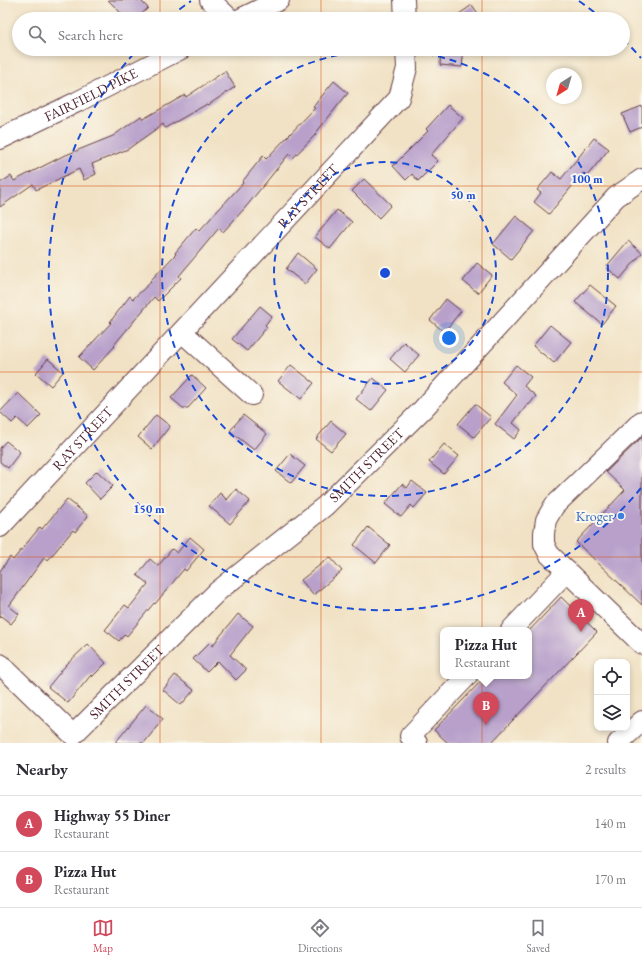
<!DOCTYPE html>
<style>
body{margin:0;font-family:"EB Garamond",serif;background:#f2f2f3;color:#2b2b33}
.controls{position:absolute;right:12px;bottom:12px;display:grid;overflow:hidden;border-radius:8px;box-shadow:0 2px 6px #0003}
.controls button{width:36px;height:36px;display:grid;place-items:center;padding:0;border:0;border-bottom:1px solid #e1e1e2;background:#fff;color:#2b2b33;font:20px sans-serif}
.compass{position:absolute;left:546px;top:68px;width:36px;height:36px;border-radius:50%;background:#fff;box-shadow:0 2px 6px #0003;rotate:217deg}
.you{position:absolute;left:449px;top:338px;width:14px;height:14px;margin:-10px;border:3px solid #fff;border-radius:50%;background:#1a73e8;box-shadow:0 0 0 6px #1a73e833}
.badge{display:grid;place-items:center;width:26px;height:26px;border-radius:50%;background:#d1495b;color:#fff;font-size:13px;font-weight:700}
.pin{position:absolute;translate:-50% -33px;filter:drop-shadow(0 1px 2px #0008)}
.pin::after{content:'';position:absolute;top:21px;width:14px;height:12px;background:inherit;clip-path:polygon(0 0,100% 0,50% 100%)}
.popup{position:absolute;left:440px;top:627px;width:92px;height:52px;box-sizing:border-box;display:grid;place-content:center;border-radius:8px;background:#fff;filter:drop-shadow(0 1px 3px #0005);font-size:13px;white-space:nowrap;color:#7c7c81}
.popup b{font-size:15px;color:#2b2b33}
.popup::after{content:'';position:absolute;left:50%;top:100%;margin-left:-8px;border:8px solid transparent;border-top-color:#fff}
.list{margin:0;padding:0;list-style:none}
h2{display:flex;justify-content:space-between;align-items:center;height:52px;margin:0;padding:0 16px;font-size:17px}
h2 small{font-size:13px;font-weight:400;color:#7c7c81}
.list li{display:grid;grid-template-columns:26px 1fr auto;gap:12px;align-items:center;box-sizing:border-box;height:56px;padding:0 16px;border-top:1px solid #e1e1e2}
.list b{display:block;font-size:15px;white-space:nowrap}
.list p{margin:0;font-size:13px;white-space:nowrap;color:#7c7c81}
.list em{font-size:13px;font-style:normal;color:#7c7c81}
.icon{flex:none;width:22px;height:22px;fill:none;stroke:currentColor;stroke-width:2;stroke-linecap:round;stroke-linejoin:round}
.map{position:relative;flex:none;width:642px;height:743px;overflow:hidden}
.search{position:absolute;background:#fff;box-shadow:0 2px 6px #0003;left:12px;right:12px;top:12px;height:44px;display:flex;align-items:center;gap:10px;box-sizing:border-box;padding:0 14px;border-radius:22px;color:#7c7c81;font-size:15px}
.sheet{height:164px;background:#fff}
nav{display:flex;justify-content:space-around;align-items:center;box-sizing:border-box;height:56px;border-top:1px solid #e1e1e2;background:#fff;font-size:11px;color:#7c7c81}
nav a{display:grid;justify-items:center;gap:2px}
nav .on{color:#d1495b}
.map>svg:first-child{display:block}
</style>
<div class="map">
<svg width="642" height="743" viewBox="0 0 642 743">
<rect width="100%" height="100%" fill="#fbf7ec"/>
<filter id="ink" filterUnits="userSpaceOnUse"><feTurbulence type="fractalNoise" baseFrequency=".025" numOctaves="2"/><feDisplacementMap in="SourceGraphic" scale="8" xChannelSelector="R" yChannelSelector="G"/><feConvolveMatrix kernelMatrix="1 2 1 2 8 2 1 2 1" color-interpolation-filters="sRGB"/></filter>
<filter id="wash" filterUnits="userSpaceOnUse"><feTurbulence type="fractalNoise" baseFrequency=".012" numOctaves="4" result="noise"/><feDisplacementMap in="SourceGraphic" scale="16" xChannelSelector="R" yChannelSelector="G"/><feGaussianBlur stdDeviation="0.9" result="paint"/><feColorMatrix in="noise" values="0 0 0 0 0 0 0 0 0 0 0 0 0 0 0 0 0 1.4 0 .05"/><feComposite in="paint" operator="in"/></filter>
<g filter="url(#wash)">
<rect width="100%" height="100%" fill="#f1e2c5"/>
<g id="blocks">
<!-- building -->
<path fill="#b8a0cb" d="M 108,0 L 140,0 L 148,8 L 136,19 L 127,19 Z
M 472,5 L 482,19 L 452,19 Z
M 441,49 L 464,49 L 462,67 L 440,65 Z
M 225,71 L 235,87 L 208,105 L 207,104 L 165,128 L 163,124 L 128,149 L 92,164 L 96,174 L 84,180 L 79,169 L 36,190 L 33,184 L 0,207 L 0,183 L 11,176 L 14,181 L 61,157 L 113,136 L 141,116 L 143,119 L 185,95 L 186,97 Z
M 334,81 L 348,93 L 315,134 L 316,134 L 293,158 L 289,154 L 245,208 L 223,232 L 219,228 L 179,276 L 181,278 L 158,301 L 154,297 L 114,345 L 115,346 L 93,370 L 79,357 L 111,323 L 110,322 L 130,296 L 133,299 L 151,282 L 150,281 L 176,254 L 175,253 L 196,228 L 199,231 L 243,183 L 242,182 L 263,156 L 266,159 L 315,108 L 313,107 Z
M 448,105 L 463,118 L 431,155 L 438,161 L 418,181 L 412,174 L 406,180 L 393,166 L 428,131 L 426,129 Z
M 642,106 L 642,127 L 630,132 L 622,114 Z
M 594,138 L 609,149 L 587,176 L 583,173 L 549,214 L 534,202 L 541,193 L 537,190 L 552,172 L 561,179 Z
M 364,179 L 391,205 L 379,218 L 352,191 Z
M 337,210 L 352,222 L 330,249 L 315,237 Z
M 516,216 L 534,231 L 511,259 L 493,244 Z
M 628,241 L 642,253 L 620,279 L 606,267 Z
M 298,253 L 317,269 L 305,284 L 286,269 Z
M 477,263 L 492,275 L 478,293 L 463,281 Z
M 590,285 L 616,306 L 602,324 L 575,302 Z
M 446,299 L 461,311 L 444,332 L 430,320 Z
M 260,306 L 272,316 L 265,325 L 267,327 L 247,351 L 232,339 Z
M 550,325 L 571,342 L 554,363 L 533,346 Z
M 404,342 L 419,355 L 405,372 L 390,359 Z
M 48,359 L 63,372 L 51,386 L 36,373 Z
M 291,365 L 314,383 L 301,399 L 278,381 Z
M 516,365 L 531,377 L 524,386 L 536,396 L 529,405 L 528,404 L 513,423 L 521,430 L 514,439 L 495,424 L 517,395 L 502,382 Z
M 192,375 L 206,388 L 188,408 L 183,408 L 171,398 Z
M 373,378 L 388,390 L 371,411 L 356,399 Z
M 18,393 L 41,415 L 28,428 L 17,418 L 12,423 L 0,412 Z
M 475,404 L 491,417 L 474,437 L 458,424 Z
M 156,415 L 170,426 L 152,449 L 138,437 Z
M 243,415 L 267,434 L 254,450 L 230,431 Z
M 331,421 L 346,434 L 331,451 L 316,439 Z
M 642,437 L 642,605 L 576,542 L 625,490 L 606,472 Z
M 6,441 L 20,452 L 8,468 L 0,462 L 0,448 Z
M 444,444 L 459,456 L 444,474 L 429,462 Z
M 290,454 L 305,466 L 291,483 L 276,471 Z
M 97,471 L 113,486 L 100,499 L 85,483 Z
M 412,481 L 427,493 L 414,508 L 411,505 L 401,517 L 385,504 L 402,484 L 407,488 Z
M 236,489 L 250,501 L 230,524 L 209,506 L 220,493 L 227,500 Z
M 67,499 L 88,516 L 75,532 L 73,530 L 48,560 L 44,558 L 9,606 L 19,614 L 11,624 L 1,616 L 0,618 L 0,571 L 10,557 L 13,560 L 40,527 L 42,529 Z
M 368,527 L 390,545 L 376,563 L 354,545 Z
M 190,537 L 204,549 L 186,571 L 184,569 L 155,604 L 154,603 L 127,636 L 125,634 L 119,641 L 105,630 L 125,605 L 129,608 L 148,584 L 137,575 L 150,559 L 158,566 L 172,549 L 177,553 Z
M 330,557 L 342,571 L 313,595 L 301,580 Z
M 561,597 L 597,632 L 491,743 L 448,743 L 434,730 L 486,676 L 529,676 L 529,631 Z
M 238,614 L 253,626 L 230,655 L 246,670 L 236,680 L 218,661 L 207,672 L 193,659 L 209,643 L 212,646 Z
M 88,644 L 106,663 L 92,677 L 91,675 L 68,703 L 48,687 L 66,665 Z
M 175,675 L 194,690 L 181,705 L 163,690 Z
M 146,705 L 163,719 L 144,743 L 115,743 Z"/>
</g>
</g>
<g filter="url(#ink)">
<use href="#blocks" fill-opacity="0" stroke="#633c42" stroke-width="1"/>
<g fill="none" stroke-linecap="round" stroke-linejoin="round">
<defs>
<g id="minor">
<path d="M 210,0 L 230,19"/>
<path d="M 404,0 L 405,19"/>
<path d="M 240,19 L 279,0"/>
<path id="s1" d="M 0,139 L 77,102 L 181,49"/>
<path d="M 182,332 L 252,395"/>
<path d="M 642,421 L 554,506 L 546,520 L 544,533 L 544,544 L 549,554 L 642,644"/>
<path id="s2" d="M 0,527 L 399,98 L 407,68 L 406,49"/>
<path d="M 511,630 L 567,571"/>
<path id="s3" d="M 0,664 L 73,735 L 218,591 L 325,506 L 423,409 L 616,197 L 642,179"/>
<path d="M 417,743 L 410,736 L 467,676"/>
<path d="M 618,743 L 642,721"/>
</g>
</defs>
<!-- minor casing -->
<use href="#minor" stroke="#633c42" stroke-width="22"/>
<!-- minor -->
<use href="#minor" stroke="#fff" stroke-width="20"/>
</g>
</g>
<!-- grid -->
<path fill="none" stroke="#d8530f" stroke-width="1" stroke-opacity="0.55" d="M 160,0 L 160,19M 321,0 L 321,19M 482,0 L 482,19M 160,49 L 160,743M 321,49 L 321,743M 482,49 L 482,743M 0,186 L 642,186M 0,372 L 642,372M 0,557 L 642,557"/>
<!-- distance rings -->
<g fill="none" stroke="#1d4ed8" stroke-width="2" stroke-dasharray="7 5">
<circle cx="385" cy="273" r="111"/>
<circle cx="385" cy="273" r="223"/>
<path d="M641 488A334 334 0 1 1 137 50M170 17A334 334 0 0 1 191 1M579 1A334 334 0 0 1 600 17M623 39A334 334 0 0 1 641 58"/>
</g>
<!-- markers -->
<circle fill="#3f7fe0" stroke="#fbf7ec" stroke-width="1.5" cx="621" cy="516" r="4"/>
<g text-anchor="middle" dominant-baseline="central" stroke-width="4" stroke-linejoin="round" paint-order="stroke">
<!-- street labels -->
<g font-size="14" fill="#4a1f2b" stroke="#fbf7ec">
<text stroke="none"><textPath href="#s1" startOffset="101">FAIRFIELD PIKE</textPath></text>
<text stroke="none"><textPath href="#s2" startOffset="452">RAY STREET</textPath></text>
<text stroke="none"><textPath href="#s2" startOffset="121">RAY STREET</textPath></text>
<text stroke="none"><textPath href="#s3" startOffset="501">SMITH STREET</textPath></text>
<text stroke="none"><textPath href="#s3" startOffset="177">SMITH STREET</textPath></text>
</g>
<!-- shop labels -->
<g font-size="14" fill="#366cbe" stroke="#fbf7ec" text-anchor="end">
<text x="613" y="516">Kroger</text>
</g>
</g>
<circle cx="385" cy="273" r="6" fill="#1d4ed8" stroke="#fbf7ec" stroke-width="2"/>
<g font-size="12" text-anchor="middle" font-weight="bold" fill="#1d4ed8" stroke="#fbf7ec" stroke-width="4" stroke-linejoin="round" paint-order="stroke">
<text x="587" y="183">100 m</text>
<text x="463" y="199">50 m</text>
<text x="149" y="513">150 m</text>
</g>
</svg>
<div class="controls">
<button><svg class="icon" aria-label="locate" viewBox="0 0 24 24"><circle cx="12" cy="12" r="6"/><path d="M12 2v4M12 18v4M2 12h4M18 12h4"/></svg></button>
<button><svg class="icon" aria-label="layers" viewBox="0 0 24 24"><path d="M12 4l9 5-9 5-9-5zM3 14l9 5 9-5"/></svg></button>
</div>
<svg class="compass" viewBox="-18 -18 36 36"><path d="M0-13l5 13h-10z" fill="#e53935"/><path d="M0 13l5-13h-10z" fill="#7c7c81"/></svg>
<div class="you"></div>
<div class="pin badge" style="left:581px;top:632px">A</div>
<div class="pin badge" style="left:486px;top:725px">B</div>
<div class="popup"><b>Pizza Hut</b>Restaurant</div>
<div class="search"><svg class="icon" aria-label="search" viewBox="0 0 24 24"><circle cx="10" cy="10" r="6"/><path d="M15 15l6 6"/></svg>Search here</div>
</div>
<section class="sheet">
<h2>Nearby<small>2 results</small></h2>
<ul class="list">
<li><span class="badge">A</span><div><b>Highway 55 Diner</b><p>Restaurant</p></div><em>140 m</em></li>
<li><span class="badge">B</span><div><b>Pizza Hut</b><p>Restaurant</p></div><em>170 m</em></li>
</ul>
</section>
<nav>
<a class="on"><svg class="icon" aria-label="map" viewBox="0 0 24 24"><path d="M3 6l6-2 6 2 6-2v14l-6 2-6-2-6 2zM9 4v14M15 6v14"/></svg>Map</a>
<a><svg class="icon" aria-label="directions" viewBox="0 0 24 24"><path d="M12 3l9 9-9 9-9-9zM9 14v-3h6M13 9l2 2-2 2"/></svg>Directions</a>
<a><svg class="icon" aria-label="saved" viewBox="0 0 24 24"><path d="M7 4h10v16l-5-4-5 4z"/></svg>Saved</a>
</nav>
